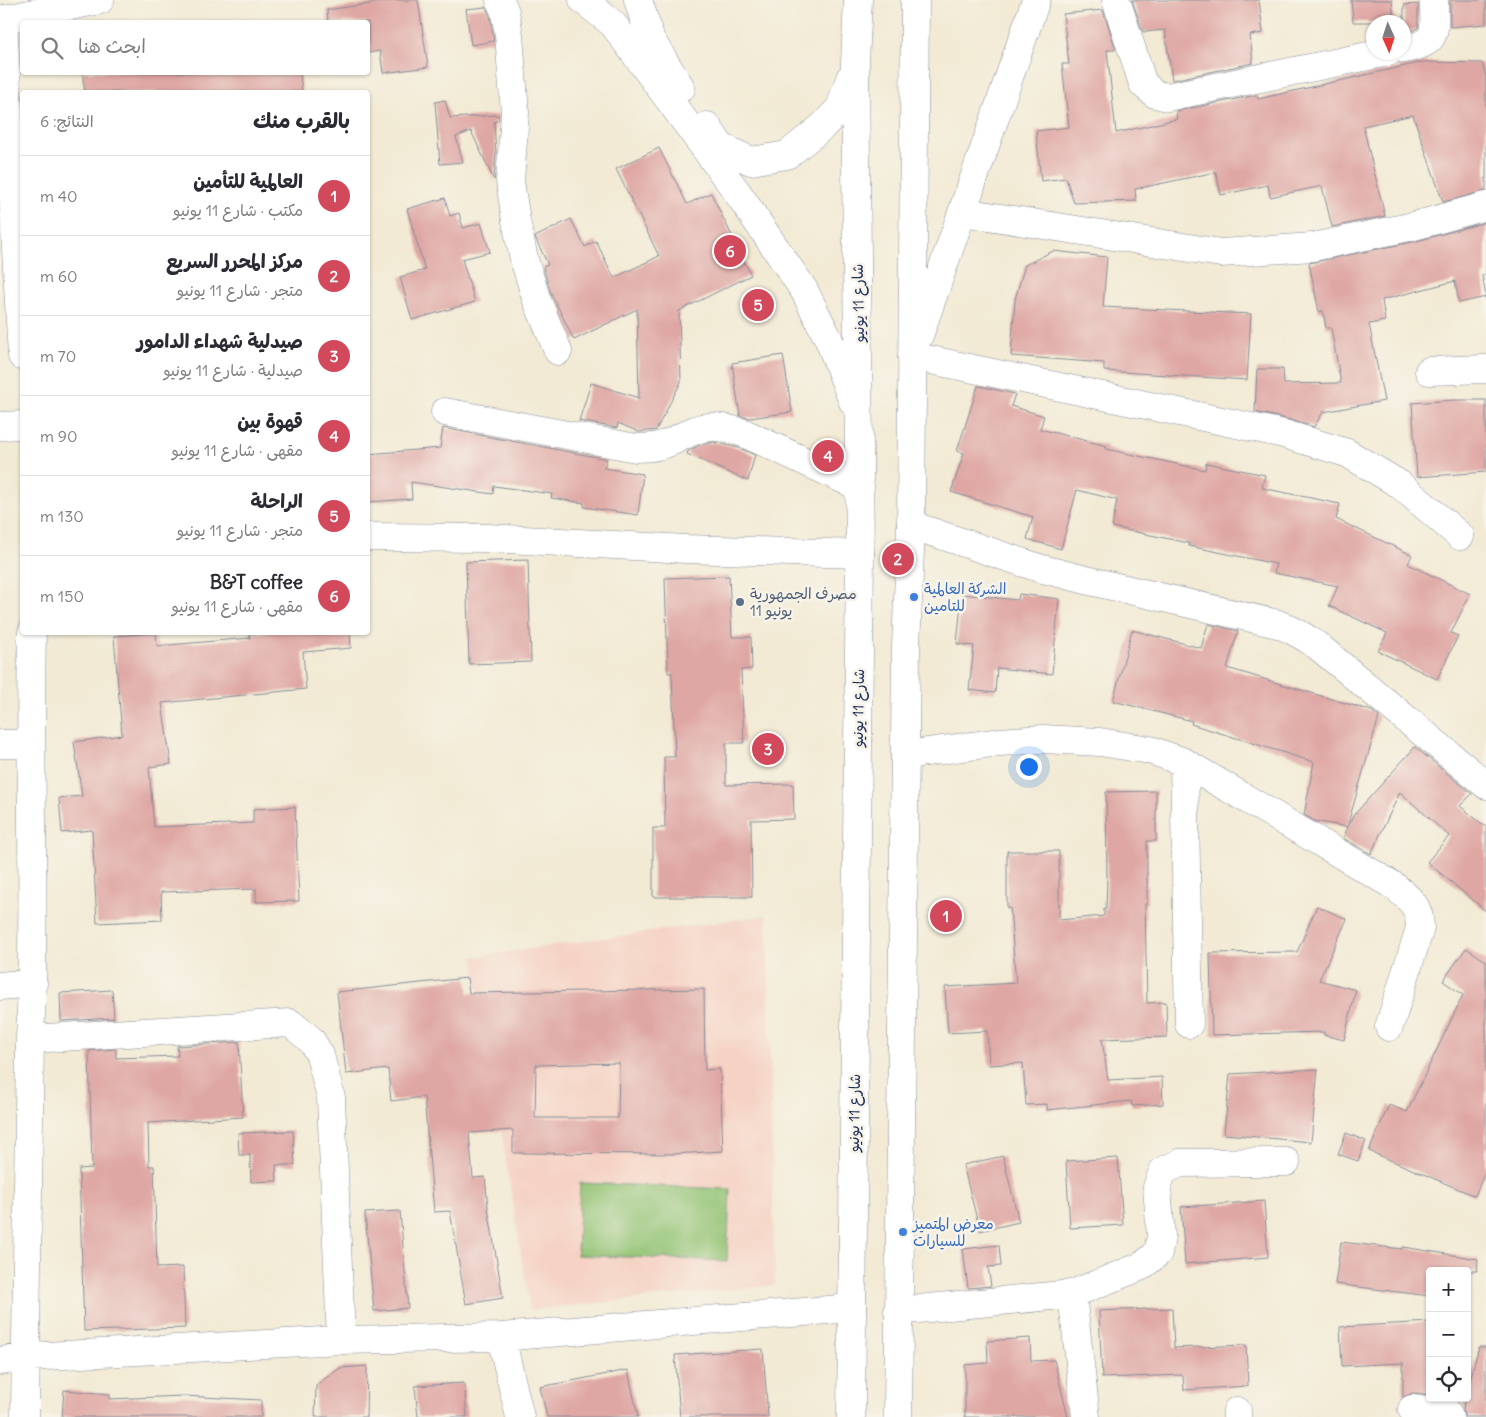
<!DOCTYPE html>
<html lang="ar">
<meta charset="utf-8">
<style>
body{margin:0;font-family:Delius,"Playpen Sans Arabic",sans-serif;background:#f7f7f7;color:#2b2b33;direction:rtl}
.controls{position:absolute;right:15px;bottom:15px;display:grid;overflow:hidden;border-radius:5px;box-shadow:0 1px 4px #0004}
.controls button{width:45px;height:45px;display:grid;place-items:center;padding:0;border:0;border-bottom:1px solid #e1e1e2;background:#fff;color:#2b2b33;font:25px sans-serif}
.compass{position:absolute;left:1366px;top:15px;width:45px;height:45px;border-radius:50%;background:#fff;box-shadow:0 1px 4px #0004;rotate:177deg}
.you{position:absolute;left:1028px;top:766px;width:18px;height:18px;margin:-12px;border:4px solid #fff;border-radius:50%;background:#1a73e8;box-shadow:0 0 0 8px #1a73e833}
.badge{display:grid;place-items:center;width:32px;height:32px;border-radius:50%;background:#d1495b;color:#fff;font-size:16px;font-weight:700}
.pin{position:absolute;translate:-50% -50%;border:2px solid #fff;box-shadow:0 1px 5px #0006}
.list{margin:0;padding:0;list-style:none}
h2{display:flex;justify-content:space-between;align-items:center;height:65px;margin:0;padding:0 20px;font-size:21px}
h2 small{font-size:16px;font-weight:400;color:#7c7c81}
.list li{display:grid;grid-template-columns:32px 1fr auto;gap:15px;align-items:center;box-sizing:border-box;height:80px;padding:0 20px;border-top:1px solid #e1e1e2}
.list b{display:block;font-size:19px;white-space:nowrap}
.list p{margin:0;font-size:16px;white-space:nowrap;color:#7c7c81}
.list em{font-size:16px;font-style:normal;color:#7c7c81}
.icon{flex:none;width:28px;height:28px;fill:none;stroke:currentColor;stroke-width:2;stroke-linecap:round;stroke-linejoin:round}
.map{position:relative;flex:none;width:1486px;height:1417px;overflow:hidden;direction:ltr}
.search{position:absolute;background:#fff;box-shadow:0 1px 4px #0004;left:20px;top:20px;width:350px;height:55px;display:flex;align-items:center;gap:12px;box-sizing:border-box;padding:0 18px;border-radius:5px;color:#7c7c81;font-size:19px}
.panel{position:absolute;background:#fff;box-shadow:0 1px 4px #0004;left:20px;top:90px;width:350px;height:545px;border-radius:5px;direction:rtl}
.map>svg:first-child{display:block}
</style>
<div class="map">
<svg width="1486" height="1417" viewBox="0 0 1486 1417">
<rect width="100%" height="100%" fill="#f7f3e8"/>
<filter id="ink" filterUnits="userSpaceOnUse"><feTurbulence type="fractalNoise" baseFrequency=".02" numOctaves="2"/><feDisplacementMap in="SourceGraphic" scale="10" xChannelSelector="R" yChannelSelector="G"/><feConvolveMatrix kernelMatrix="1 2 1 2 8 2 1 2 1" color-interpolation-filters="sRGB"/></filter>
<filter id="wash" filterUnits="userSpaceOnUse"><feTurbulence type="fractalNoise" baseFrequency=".0096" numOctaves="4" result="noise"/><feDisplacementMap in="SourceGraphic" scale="20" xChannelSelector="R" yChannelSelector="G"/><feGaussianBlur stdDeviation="1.12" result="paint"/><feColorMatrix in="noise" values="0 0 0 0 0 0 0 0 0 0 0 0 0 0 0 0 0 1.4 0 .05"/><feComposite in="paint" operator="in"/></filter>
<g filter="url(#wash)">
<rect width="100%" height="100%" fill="#f2ead4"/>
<!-- built -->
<path fill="#f5d2c3" d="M 767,915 L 775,1285 L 530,1310 L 473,957 Z"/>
<!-- grass -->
<path fill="#91c272" stroke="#567868" d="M 580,1183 L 730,1189 L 727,1261 L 577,1255 Z"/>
<g id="blocks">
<!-- building -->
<path fill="#dfa7a4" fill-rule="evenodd" d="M 395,0 L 418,0 L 428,67 L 383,73 L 380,51 L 368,53 L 368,22 L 328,22 L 327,10 Z
M 1132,0 L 1259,0 L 1263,33 L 1250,35 L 1253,63 L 1172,80 L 1165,30 L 1143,32 Z
M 1351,0 L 1392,0 L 1394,22 L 1353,22 Z
M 1450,0 L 1486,0 L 1486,24 L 1450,27 Z
M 1418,4 L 1418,28 L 1414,30 L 1404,31 L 1404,5 Z
M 486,7 L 490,16 L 494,41 L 471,45 L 466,9 Z
M 1103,10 L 1115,47 L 1115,50 L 1107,50 L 1116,133 L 1177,119 L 1176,111 L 1257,95 L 1258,99 L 1423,62 L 1482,63 L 1486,77 L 1486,191 L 1443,202 L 1413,115 L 1363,126 L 1385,216 L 1332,227 L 1322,186 L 1270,197 L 1268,185 L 1221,195 L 1216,172 L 1135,189 L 1136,201 L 1074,203 L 1066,178 L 1041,181 L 1036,131 L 1069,127 L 1062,64 L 1069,64 L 1063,14 Z
M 82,72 L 300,72 L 302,92 L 85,92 Z
M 445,100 L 450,118 L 498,115 L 499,120 L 494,122 L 496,153 L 494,180 L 471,131 L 456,137 L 463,162 L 440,164 L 435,102 Z
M 659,148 L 687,204 L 711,193 L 751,275 L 679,311 L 681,382 L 656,430 L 639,432 L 618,423 L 617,428 L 579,421 L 591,383 L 639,398 L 637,309 L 574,340 L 551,293 L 543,267 L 548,265 L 535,237 L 571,219 L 585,247 L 596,241 L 614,278 L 659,256 L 616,169 Z
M 445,198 L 450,216 L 459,213 L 463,228 L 481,223 L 490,252 L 462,259 L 475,302 L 412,320 L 400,277 L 425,270 L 407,209 Z
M 1486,222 L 1486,274 L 1482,275 L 1486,297 L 1459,303 L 1455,281 L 1382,300 L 1385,321 L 1369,324 L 1384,401 L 1323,412 L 1314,427 L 1287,419 L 1255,412 L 1257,369 L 1283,369 L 1284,384 L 1341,383 L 1331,328 L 1326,328 L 1323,311 L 1319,312 L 1309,263 L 1417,241 Z
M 1053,251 L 1107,257 L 1103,307 L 1251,314 L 1247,380 L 1104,371 L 1104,363 L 1011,356 L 1015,299 L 1025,265 Z
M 783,355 L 792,412 L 750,418 L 740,416 L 732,363 Z
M 978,386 L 1015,394 L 1011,406 L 1044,416 L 1040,429 L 1107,446 L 1106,449 L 1205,470 L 1206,463 L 1265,475 L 1262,488 L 1340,504 L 1336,519 L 1412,555 L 1408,564 L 1470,594 L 1451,633 L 1458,636 L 1437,679 L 1378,651 L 1387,633 L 1329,606 L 1338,586 L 1274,573 L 1276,564 L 1189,546 L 1189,543 L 1112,527 L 1117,500 L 1077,490 L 1061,549 L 1027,539 L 1033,517 L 951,492 L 964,453 L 957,451 Z
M 1454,400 L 1486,400 L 1486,472 L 1417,477 L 1412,403 Z
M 443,428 L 607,459 L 604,468 L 643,474 L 638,515 L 584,507 L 584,503 L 551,498 L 552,494 L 494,486 L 493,494 L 411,482 L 412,499 L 368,502 L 368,454 L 440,448 Z
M 714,442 L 739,448 L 755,455 L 748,481 L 687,454 L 688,451 L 700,445 Z
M 528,560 L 531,662 L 469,664 L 466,562 Z
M 729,576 L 732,637 L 751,637 L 752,669 L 741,670 L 744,743 L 726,743 L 726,785 L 793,784 L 794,819 L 751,820 L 752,897 L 653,897 L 653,828 L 665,828 L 664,757 L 675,757 L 672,673 L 668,673 L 665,578 Z
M 962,594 L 1018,600 L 1019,594 L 1059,599 L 1052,674 L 997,668 L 995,693 L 969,690 L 974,646 L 957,644 Z
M 1208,624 L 1238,631 L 1227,668 L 1372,711 L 1379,717 L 1347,827 L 1315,821 L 1304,815 L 1314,762 L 1191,724 L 1192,721 L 1113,701 L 1132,630 L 1201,648 Z
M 266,632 L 350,632 L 351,648 L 303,652 L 306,689 L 162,703 L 171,764 L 149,767 L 154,827 L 253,823 L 253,809 L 295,807 L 299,901 L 256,902 L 256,889 L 161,892 L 162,920 L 97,923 L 92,830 L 62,833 L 59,798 L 82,796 L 74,742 L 122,735 L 114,636 L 156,633 L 157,646 L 250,638 L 249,634 Z
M 1415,747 L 1472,794 L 1460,806 L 1486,827 L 1486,911 L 1427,862 L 1449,836 L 1400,792 L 1371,854 L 1343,838 L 1353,816 Z
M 1156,791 L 1156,841 L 1147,841 L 1147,904 L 1145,904 L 1147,1003 L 1166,1002 L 1167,1037 L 1102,1039 L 1108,1080 L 1162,1077 L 1163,1104 L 1132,1106 L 1131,1101 L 1047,1110 L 1047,1104 L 1026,1105 L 1023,1063 L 989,1065 L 987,1031 L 948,1033 L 945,987 L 1016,983 L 1010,908 L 1007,908 L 1007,851 L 1059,851 L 1059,920 L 1104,916 L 1104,909 L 1106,909 L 1107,879 L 1106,792 Z
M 1317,906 L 1347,919 L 1319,980 L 1356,990 L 1344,1040 L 1324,1035 L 1324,1032 L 1212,1035 L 1210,953 L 1297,952 Z
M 1466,948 L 1486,961 L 1486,1170 L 1475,1196 L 1369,1151 L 1389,1105 L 1407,1112 L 1463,995 L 1443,981 Z
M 467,978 L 469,993 L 704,989 L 705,1070 L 720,1069 L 723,1151 L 673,1154 L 513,1153 L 513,1130 L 469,1133 L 473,1178 L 485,1177 L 488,1208 L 503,1298 L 466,1304 L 450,1211 L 434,1212 L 424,1097 L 391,1101 L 388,1069 L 346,1074 L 337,992 ZM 619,1063 L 618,1118 L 535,1118 L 536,1065 Z
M 112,990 L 114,1018 L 61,1021 L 60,993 Z
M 239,1042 L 243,1117 L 148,1123 L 149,1166 L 154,1166 L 157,1268 L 183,1267 L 185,1328 L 84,1331 L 79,1169 L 92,1168 L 89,1051 L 116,1049 L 116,1058 L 178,1056 L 177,1046 Z
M 1318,1069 L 1311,1142 L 1224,1134 L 1230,1074 Z
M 293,1131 L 295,1165 L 276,1165 L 277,1181 L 251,1182 L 250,1155 L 239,1155 L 238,1133 Z
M 1346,1133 L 1366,1141 L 1358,1161 L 1338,1154 Z
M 1003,1156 L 1019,1222 L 980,1231 L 963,1165 Z
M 1118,1158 L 1123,1225 L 1070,1228 L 1066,1161 Z
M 1264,1201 L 1268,1257 L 1185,1264 L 1181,1207 Z
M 400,1211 L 408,1308 L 374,1311 L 365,1213 Z
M 1341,1242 L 1402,1249 L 1403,1247 L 1478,1259 L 1477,1271 L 1430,1271 L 1430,1296 L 1335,1284 Z
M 999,1245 L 1001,1266 L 988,1267 L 991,1286 L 968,1288 L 963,1249 Z
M 1172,1308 L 1174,1348 L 1246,1345 L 1248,1386 L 1184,1390 L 1183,1375 L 1102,1378 L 1099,1311 Z
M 1430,1322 L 1430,1395 L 1413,1393 L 1403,1397 L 1403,1363 L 1342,1366 L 1340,1327 Z
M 1030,1338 L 1031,1361 L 1054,1360 L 1068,1417 L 965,1417 L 965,1365 L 988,1363 L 987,1341 Z
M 1479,1347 L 1486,1347 L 1486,1417 L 1464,1417 L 1463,1409 L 1465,1398 L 1467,1398 L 1467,1391 Z
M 763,1349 L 768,1417 L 680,1417 L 675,1355 Z
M 367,1366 L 366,1417 L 315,1417 L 316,1385 L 340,1368 Z
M 628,1370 L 638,1417 L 547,1417 L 540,1387 Z
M 464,1383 L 467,1417 L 418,1417 L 415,1386 Z
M 64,1390 L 110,1394 L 109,1399 L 183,1396 L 261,1400 L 261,1417 L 62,1417 Z"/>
</g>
</g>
<g filter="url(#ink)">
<use href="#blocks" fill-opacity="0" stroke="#868c99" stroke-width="1"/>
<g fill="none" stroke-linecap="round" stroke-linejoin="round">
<defs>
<path id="minor" d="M 500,0 L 505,12 L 509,35 L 515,113 L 510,181 L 516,221 L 524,259 L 536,298 L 558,351
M 1116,0 L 1143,84 L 1155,94 L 1167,97 L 1388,52
M 3,19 L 22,356
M 1404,49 C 1440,42 1434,33 1434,0
M 963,212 L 1221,253 L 1313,247 L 1414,226 L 1486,206
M 912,356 L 1284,434 L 1347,453 L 1399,484 L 1460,536
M 1429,371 L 1486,369
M 445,412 L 636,448 C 648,448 660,447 670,442 C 683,437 695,427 710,427 C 721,426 733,430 744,433 L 860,487
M 0,426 L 22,425
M 911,525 L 1039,568 L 1086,580 L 1278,624 C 1293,630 1306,637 1319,647 L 1486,785
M 368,537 L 487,538 L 686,549 L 860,554
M 0,744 L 30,744
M 905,755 L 1000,742 L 1043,739 L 1100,742 L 1150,750 L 1184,762 L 1394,886 C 1410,899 1420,906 1420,928 L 1389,1027
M 1184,762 L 1189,1024
M 0,986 L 33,983
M 30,1039 L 290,1023 L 311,1040 L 320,1055 L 331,1098 L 341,1340
M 1072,1294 L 1086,1417
M 898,1311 L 1072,1294 L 1142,1266 L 1158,1253 L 1161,1236 L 1157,1187 L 1163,1171 L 1180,1163 L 1286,1162
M 501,1337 L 520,1417
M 0,1361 L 27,1357 L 341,1340 L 501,1337 L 852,1308
M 1412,1409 L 1447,1412 L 1449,1417
M 25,1417 L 30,1039 C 36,904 29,768 32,632
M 1237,1417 L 1237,1411"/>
<path id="major" d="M 0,20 L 100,0"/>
<path id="highway" d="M 583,0 L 613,24 L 737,192 L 804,290 L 829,340 L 853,402
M 638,0 L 651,40 L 681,88
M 707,126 L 721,147 L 751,161 L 787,155 L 822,127 L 840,108 L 850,78
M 919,336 C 959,224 996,112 1036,0
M 851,1417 L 860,554 L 855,63 L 858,0
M 898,1417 L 906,647 L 911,525 L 915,0"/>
</defs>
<!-- minor casing -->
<use href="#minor" stroke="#868c99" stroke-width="29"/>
<!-- major casing -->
<use href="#major" stroke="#868c99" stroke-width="29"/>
<!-- highway casing -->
<use href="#highway" stroke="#868c99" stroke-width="29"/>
<!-- minor -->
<use href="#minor" stroke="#fff" stroke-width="28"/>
<!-- major -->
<use href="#major" stroke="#fff" stroke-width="28"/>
<!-- highway -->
<use href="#highway" stroke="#fff" stroke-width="28"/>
</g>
</g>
<!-- markers -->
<g fill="#3f7fe0" stroke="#f7f3e8" stroke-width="2">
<circle cx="914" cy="597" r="5"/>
<circle cx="903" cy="1232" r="5"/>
</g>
<circle fill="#5c6f8a" stroke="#f7f3e8" stroke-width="2" cx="740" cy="602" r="5"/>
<g text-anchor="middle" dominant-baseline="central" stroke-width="5" stroke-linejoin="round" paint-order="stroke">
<!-- street labels -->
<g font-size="15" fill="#1b2f5e" stroke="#f7f3e8">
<text transform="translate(858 303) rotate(-91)">شارع 11 يونيو</text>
<text transform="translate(858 708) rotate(-89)">شارع 11 يونيو</text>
<text transform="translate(854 1113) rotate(-89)">شارع 11 يونيو</text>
</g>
<!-- shop labels -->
<g font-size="15" fill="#366cbe" stroke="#f7f3e8" text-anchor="start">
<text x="924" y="588">الشركة العالمية<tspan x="924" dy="17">للتامين</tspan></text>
<text x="913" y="1223">معرض المتميز<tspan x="913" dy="17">للسيارات</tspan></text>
</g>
<!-- service labels -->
<g font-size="15" fill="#4e5e75" stroke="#f7f3e8" text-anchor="start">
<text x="750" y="593">مصرف الجمهورية<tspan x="750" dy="17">11 يونيو</tspan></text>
</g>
</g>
</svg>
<div class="controls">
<button>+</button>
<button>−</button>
<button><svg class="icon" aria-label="locate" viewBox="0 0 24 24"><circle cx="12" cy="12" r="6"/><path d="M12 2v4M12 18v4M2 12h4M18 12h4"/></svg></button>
</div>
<svg class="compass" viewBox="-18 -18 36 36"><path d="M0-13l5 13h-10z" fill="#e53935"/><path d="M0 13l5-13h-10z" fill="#7c7c81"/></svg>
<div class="you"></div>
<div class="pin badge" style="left:946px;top:916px">1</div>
<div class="pin badge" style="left:898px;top:559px">2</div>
<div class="pin badge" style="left:768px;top:749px">3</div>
<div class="pin badge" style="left:828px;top:456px">4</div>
<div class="pin badge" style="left:758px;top:305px">5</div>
<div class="pin badge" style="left:730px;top:251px">6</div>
<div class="search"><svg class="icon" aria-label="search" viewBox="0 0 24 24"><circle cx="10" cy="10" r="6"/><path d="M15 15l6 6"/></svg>ابحث هنا</div>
<section class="panel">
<h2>بالقرب منك<small>النتائج: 6</small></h2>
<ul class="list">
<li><span class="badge">1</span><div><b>العالمية للتأمين</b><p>مكتب · شارع 11 يونيو</p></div><em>40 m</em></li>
<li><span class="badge">2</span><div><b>مركز المحرر السريع</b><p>متجر · شارع 11 يونيو</p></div><em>60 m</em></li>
<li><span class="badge">3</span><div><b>صيدلية شهداء الدامور</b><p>صيدلية · شارع 11 يونيو</p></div><em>70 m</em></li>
<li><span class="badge">4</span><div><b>قهوة بين</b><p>مقهى · شارع 11 يونيو</p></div><em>90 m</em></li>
<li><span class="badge">5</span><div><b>الراحلة</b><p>متجر · شارع 11 يونيو</p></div><em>130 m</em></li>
<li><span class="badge">6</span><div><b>B&amp;T coffee</b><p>مقهى · شارع 11 يونيو</p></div><em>150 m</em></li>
</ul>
</section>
</div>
